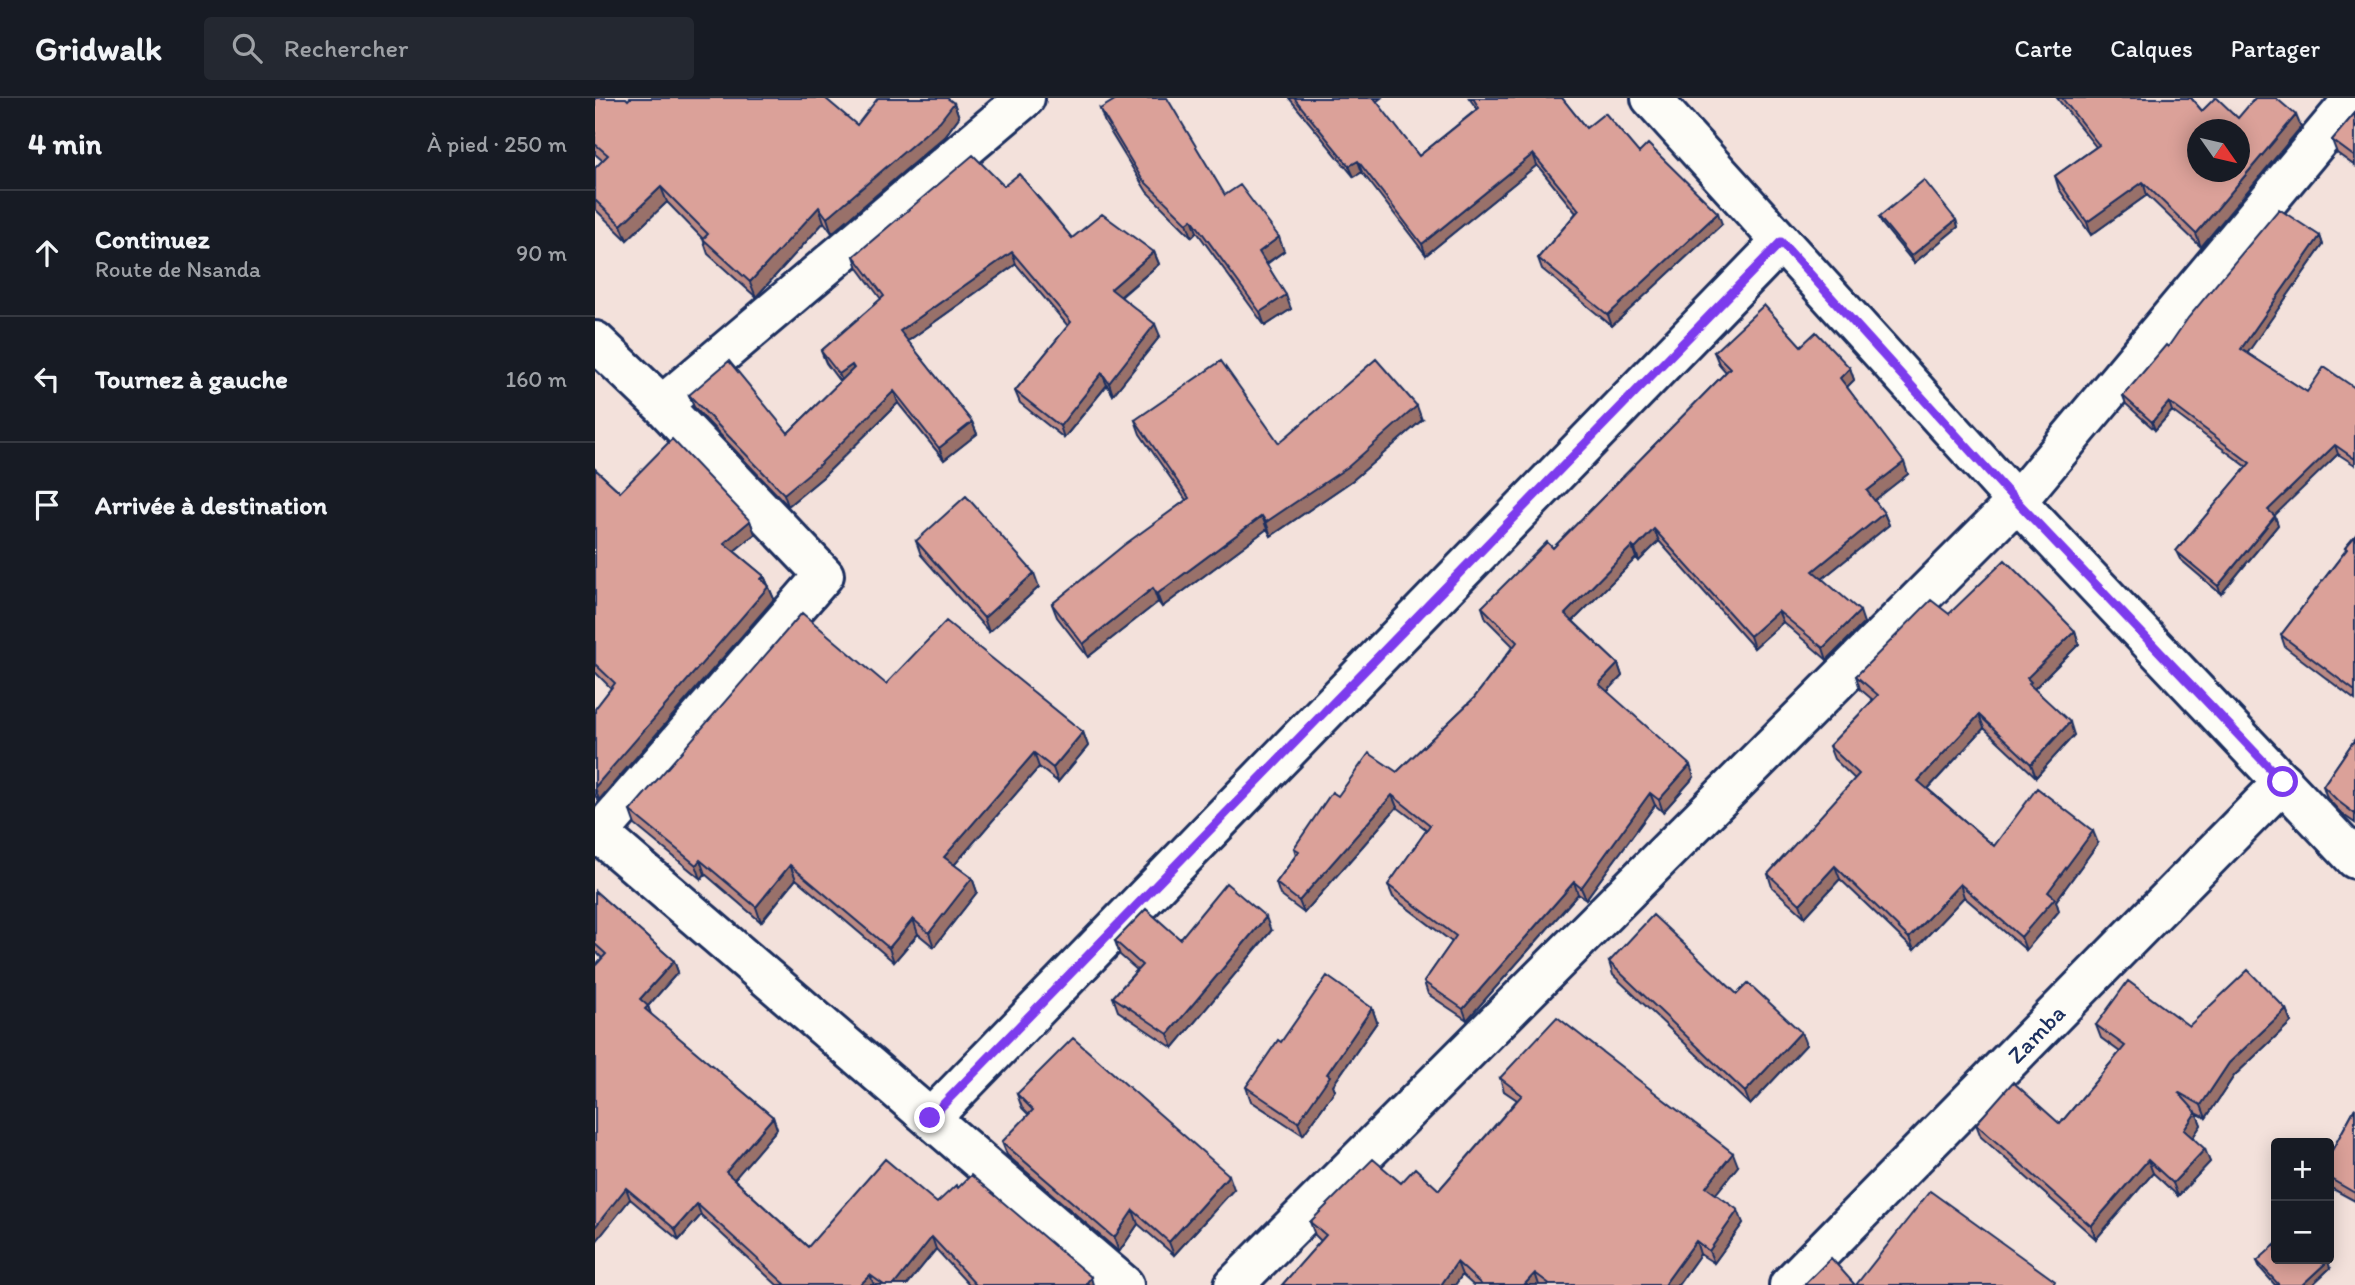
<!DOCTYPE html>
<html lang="fr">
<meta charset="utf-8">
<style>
body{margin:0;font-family:Itim,sans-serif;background:#242831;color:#f1f3f6}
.controls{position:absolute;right:21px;bottom:21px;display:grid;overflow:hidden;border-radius:7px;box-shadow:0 4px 18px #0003}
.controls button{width:63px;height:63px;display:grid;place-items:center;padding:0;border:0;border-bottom:2px solid #363941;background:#171b24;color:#f1f3f6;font:35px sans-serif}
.compass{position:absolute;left:1592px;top:21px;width:63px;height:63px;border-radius:50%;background:#171b24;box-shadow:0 4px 18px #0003;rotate:124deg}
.stop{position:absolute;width:21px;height:21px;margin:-16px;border:5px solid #7c3aed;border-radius:50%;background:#fff}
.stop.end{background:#7c3aed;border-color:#fff;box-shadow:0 2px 7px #0008}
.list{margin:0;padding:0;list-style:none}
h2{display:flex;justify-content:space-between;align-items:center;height:91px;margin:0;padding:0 28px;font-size:30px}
h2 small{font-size:23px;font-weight:400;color:#9ea1a6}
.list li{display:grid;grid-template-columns:46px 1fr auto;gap:21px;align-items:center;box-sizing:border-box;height:126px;padding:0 28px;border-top:2px solid #363941}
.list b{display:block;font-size:26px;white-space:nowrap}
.list p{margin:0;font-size:23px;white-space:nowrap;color:#9ea1a6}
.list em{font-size:23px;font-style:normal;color:#9ea1a6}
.icon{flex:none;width:38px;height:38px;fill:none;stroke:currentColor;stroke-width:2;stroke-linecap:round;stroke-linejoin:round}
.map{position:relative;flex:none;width:1760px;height:1187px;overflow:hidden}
header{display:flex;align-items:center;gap:42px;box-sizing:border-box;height:98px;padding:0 35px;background:#171b24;border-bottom:2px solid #363941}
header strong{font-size:33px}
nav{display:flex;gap:38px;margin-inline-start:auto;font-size:24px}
.search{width:490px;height:63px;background:#242831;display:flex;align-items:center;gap:18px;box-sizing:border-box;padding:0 24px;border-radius:7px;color:#9ea1a6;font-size:26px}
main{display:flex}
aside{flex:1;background:#171b24}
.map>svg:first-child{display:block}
</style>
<header>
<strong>Gridwalk</strong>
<div class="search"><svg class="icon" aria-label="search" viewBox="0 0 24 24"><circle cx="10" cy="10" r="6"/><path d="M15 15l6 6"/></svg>Rechercher</div>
<nav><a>Carte</a><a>Calques</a><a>Partager</a></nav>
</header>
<main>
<aside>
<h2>4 min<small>À pied · 250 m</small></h2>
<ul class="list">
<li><svg class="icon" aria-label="ahead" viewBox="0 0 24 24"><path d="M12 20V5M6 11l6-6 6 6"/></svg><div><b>Continuez</b><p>Route de Nsanda</p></div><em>90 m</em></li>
<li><svg class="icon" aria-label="left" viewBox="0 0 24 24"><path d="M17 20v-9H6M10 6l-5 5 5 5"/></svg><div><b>Tournez à gauche</b></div><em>160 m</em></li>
<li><svg class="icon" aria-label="arrive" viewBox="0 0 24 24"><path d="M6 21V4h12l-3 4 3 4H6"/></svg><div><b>Arrivée à destination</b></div></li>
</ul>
</aside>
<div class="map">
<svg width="1760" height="1187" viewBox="0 0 1760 1187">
<rect width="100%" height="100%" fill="#f3e1db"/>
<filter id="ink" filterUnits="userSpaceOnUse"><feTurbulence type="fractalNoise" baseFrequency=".0143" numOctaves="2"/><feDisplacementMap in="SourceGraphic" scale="14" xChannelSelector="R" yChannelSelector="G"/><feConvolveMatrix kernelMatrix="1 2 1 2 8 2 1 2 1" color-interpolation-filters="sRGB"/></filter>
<g filter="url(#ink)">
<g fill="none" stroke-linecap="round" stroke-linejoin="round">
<defs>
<path id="street" d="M 0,243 L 67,307 L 229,477 L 0,740
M 67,307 L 430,0
M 0,732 L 529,1187
M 336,1020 L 1186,144
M 639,1187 L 1422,403 L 1759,0
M 1194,1187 L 1688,684"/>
<path id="secondary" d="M 1056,0 L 1410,391 L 1760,761"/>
</defs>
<!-- street casing -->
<use href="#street" stroke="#1b2f5e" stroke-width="44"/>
<!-- secondary casing -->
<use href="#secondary" stroke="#1b2f5e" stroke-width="44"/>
<!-- street -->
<use href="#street" stroke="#fdfcf7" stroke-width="38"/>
<!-- secondary -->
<use href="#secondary" stroke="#fdfcf7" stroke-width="38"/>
</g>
<!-- wall -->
<path fill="#bc8a84" stroke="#1b2f5e" stroke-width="2" d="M 0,0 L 33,2 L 262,27 L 359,5 L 364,19 L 350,38 L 237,135 L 229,124 L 161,199 L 113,156 L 108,141 L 72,104 L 32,142 L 0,111 L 0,70 L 8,63 L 0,56 Z
M 694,0 L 786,0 L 781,4 L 824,58 L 882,11 L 874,0 L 967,0 L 991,30 L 1044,55 L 1127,126 L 1017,228 L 947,171 L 943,160 L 981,115 L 942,67 L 831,157 L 767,74 L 759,79 Z
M 1462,0 L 1596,0 L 1607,13 L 1643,20 L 1706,29 L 1606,149 L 1552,97 L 1496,137 L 1464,91 L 1460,78 L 1501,49 Z
M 505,11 L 630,97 L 689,153 L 672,166 L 696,211 L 670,228 L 602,134 L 597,139 L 552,94 L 510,25 Z
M 1760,15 L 1760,68 L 1742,55 L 1737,42 Z
M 409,88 L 477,140 L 559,154 L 564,166 L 526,199 L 565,238 L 518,297 L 512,287 L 469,340 L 425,305 L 420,293 L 473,228 L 421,166 L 313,243 L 377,324 L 382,336 L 349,362 L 303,305 L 228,379 L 193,408 L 99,309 L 94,297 L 193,335 L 245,284 L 231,265 L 226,253 L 286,201 L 263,170 L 259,158 Z
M 1284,119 L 1361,122 L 1363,129 L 1319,165 L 1287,126 Z
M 1725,138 L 1728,147 L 1652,255 L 1712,294 L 1760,290 L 1760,367 L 1743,356 L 1679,417 L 1683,427 L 1626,496 L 1585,461 L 1581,453 L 1652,369 L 1577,313 L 1560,332 L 1531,306 L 1528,298 L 1573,249 Z
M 1206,248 L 1255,270 L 1259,282 L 1252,289 L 1313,376 L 1279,402 L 1289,415 L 1294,427 L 1227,481 L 1269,525 L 1232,562 L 1188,524 L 1159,550 L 1064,443 L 1044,463 L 1041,460 L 978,523 L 1023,566 L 1027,578 L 1012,594 L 1099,679 L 1068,714 L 1060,707 L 991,801 L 983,796 L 872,922 L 833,896 L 829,884 L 857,844 L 798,799 L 793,787 L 832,732 L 802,709 L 709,815 L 685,797 L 681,785 L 701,757 L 699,750 L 743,698 L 802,674 L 879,600 L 918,548 L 891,521 L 887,509 L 958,450 L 1131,274 L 1124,266 L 1119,254 Z
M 540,322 L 684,345 L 827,322 L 758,382 L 676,438 L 672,431 L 567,509 L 563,504 L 493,559 L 462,519 L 457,506 L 591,402 L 545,336 Z
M 0,371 L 25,394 L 155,423 L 160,436 L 139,453 L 169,478 L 179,501 L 4,702 L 0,698 L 0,611 L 16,590 L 0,574 Z
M 1760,438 L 1760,602 L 1690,549 L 1686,537 L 1751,452 L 1750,450 Z
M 321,443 L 444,489 L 394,534 L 326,457 Z
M 1354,516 L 1480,533 L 1484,546 L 1439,591 L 1479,637 L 1441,679 L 1389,630 L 1333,691 L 1399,748 L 1503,745 L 1461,803 L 1464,813 L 1431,852 L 1369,799 L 1319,852 L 1245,781 L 1210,819 L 1177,789 L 1173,776 L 1260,681 L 1239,661 L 1234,648 L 1278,602 L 1265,591 L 1261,578 Z
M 291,586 L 488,634 L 493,648 L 463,684 L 444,669 L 359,767 L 377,780 L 382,794 L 339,849 L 323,836 L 299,864 L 201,781 L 166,824 L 110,776 L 106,781 L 40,727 L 35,713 Z
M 1760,641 L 1760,725 L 1747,716 L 1732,700 L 1728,688 Z
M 0,793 L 79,863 L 83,874 L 53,908 L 56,917 L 178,1019 L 182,1031 L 139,1081 L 213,1149 L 342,1105 L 363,1090 L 498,1187 L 374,1187 L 341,1151 L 312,1187 L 182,1187 L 106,1117 L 84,1142 L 35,1101 L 0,1145 L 0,868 L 7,860 L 0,853 Z
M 676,833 L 578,950 L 523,913 L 518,899 L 542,872 L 525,857 L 520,843 L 585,841 Z
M 1014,864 L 1142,896 L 1211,947 L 1155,1007 L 1018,877 Z
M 777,910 L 782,924 L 738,987 L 740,992 L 708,1037 L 656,1003 L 651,989 L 686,944 Z
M 1691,911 L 1696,924 L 1639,978 L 1611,1020 L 1601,1015 L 1606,1027 L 1598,1039 L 1615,1064 L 1583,1098 L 1558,1075 L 1501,1141 L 1386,1039 L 1381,1026 L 1465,1026 L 1525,954 L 1506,940 L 1501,927 L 1594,928 Z
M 905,980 L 1143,1068 L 1120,1096 L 1148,1125 L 1119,1165 L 1105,1156 L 1083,1187 L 878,1187 L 867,1177 L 860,1187 L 687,1187 L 726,1143 L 720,1137 L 715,1124 L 806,1085 L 844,1092 L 922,1002 L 909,993 Z
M 422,996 L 639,1091 L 579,1157 L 543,1126 L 524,1154 L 412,1057 L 407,1044 L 434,1017 L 427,1010 Z
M 1760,1010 L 1760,1103 L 1734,1089 L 1734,1058 Z
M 1662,1163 L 1735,1170 L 1717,1187 L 1680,1187 L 1665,1170 Z"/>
<!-- shaded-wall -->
<path fill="#99716b" stroke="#1b2f5e" stroke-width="2" d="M 359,5 L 364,19 L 350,38 L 237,135 L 232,120 Z
M 1701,17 L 1706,29 L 1606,149 L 1601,136 Z
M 938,56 L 942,67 L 831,157 L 827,146 Z
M 763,63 L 767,74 L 759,79 L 754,68 Z
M 1548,84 L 1552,97 L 1496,137 L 1492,124 Z
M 66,89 L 72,104 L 32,142 L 26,127 Z
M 224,109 L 229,124 L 161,199 L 155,184 Z
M 1123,115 L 1127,126 L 1017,228 L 1013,217 Z
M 597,121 L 602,134 L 597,139 L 592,125 Z
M 1361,122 L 1363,129 L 1319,165 L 1316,158 Z
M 1725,138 L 1728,147 L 1649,260 L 1646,251 Z
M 684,139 L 689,153 L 669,167 L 664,154 Z
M 417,154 L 421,166 L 310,245 L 305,233 Z
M 559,154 L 564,166 L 520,203 L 516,191 Z
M 691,197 L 696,211 L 670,228 L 665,214 Z
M 560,226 L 565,238 L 518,297 L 514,285 Z
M 257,267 L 261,279 L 249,288 L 244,276 Z
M 1255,270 L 1259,282 L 1249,292 L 1245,280 Z
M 507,275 L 512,287 L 469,340 L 465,328 Z
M 299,293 L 303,305 L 228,379 L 193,408 L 189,396 Z
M 1574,304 L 1577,313 L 1560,332 L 1557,324 Z
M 822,308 L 827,322 L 758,382 L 676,438 L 671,424 Z
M 377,324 L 382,336 L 349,362 L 344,350 Z
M 1740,347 L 1743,356 L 1676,421 L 1673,412 Z
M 1309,364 L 1313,376 L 1276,405 L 1272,393 Z
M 1289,415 L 1294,427 L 1222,485 L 1218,473 Z
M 667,418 L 672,431 L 567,509 L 562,496 Z
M 1680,418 L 1683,427 L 1626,496 L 1623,488 Z
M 155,423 L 160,436 L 133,458 L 129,445 Z
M 1059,431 L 1064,443 L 1044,463 L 1040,451 Z
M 1037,448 L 1041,460 L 974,527 L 970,516 Z
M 439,475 L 444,489 L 394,534 L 389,520 Z
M 169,478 L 179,501 L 4,702 L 0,689 Z
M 558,490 L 563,504 L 493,559 L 488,546 Z
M 1183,513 L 1188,524 L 1159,550 L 1155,538 Z
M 1265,513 L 1269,525 L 1232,562 L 1228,550 Z
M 1480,533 L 1484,546 L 1439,591 L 1439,599 L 1432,580 Z
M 1023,566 L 1027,578 L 1008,598 L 1004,586 Z
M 1384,617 L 1389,630 L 1328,696 L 1323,683 Z
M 1475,624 L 1479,637 L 1441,679 L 1436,666 Z
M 488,634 L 493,648 L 463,684 L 458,670 Z
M 439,655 L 444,669 L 354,773 L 349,759 Z
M 1095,667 L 1099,679 L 1068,714 L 1064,702 Z
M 1055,695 L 1060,707 L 991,801 L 986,790 Z
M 797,697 L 802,709 L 709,815 L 704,803 Z
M 1498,733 L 1503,745 L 1461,803 L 1464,813 L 1431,852 L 1426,839 L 1453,794 Z
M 105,762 L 110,776 L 106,781 L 101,767 Z
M 195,767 L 201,781 L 166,824 L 161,809 Z
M 1240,768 L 1245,781 L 1210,819 L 1205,806 Z
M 377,780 L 382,794 L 339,849 L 334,835 Z
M 979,784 L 983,796 L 872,922 L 868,911 Z
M 1365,786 L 1369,799 L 1319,852 L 1314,840 Z
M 671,819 L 676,833 L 578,950 L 573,936 Z
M 318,821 L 323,836 L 299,864 L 294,850 Z
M 79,863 L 83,874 L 53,908 L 57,919 L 50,912 L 45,901 Z
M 777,910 L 782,924 L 738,987 L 740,992 L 708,1037 L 703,1024 L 732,976 Z
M 1691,911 L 1696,924 L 1639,978 L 1611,1020 L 1606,1007 L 1634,965 Z
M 1206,934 L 1211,947 L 1155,1007 L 1150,994 Z
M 1601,1014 L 1606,1027 L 1594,1045 L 1589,1032 Z
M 178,1019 L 182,1031 L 136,1085 L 131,1074 Z
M 1610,1051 L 1615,1064 L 1583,1098 L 1578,1085 Z
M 1138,1055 L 1143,1068 L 1116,1102 L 1111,1089 Z
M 1553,1062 L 1558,1075 L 1501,1141 L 1496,1128 Z
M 634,1077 L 639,1091 L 579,1157 L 574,1144 Z
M 31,1090 L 35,1101 L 0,1145 L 0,1129 Z
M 102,1106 L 106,1117 L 84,1142 L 80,1131 Z
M 538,1112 L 543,1126 L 524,1154 L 519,1140 Z
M 1143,1112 L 1148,1125 L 1119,1165 L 1114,1153 Z
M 337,1139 L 341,1151 L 312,1187 L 299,1187 Z
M 1101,1143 L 1105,1156 L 1083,1187 L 1069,1187 Z
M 1733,1163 L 1735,1170 L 1717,1187 L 1707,1187 Z
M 862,1164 L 867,1177 L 860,1187 L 846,1187 Z
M 940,1175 L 944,1187 L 929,1187 Z
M 275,1177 L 279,1187 L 265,1187 Z
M 496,1179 L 498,1187 L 490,1187 Z"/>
<!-- building -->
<path fill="#dba199" stroke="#1b2f5e" stroke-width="2" fill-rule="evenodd" d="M 0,0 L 31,0 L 33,2 L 35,0 L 230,0 L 262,27 L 283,0 L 352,0 L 359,5 L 345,23 L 232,120 L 224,109 L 155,184 L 108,141 L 113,136 L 66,89 L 26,127 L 0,102 L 0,70 L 13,57 L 0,46 Z
M 523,0 L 572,0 L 630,97 L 645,87 L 684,139 L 664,154 L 691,197 L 665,214 L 597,121 L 592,125 L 547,81 L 505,11 Z
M 699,0 L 779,0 L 824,58 L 884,10 L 878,0 L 967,0 L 991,30 L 1010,15 L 1044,55 L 1053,46 L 1123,115 L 1013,217 L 943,160 L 984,112 L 938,56 L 827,146 L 763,63 L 754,68 Z
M 1467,0 L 1596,0 L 1607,13 L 1620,0 L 1622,0 L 1643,20 L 1660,0 L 1681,0 L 1701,17 L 1601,136 L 1548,84 L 1492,124 L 1460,78 L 1504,47 ZM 1602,32 L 1644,32 L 1644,74 L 1602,74 Z
M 1760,15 L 1760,59 L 1737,42 Z
M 378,57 L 409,88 L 424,76 L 477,140 L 507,116 L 559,154 L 516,191 L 560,226 L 514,285 L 507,275 L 465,328 L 420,293 L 476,224 L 417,154 L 305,233 L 377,324 L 344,350 L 299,293 L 224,367 L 189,396 L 94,297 L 134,263 L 193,335 L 259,270 L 257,267 L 244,276 L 226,253 L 289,198 L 259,158 Z
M 1329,82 L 1361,122 L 1316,158 L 1284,119 Z
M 1684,111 L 1725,138 L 1646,251 L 1712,294 L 1729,269 L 1760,290 L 1760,361 L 1740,347 L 1673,412 L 1680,418 L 1623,488 L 1581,453 L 1655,365 L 1574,304 L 1557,324 L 1528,298 L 1571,247 L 1573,249 L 1593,220 Z
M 1169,207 L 1206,248 L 1221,234 L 1255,270 L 1245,280 L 1309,364 L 1272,393 L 1289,415 L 1218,473 L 1265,513 L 1228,550 L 1183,513 L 1155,538 L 1059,431 L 1040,451 L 1037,448 L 970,516 L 1023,566 L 1004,586 L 1095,667 L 1064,702 L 1055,695 L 986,790 L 979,784 L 868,911 L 829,884 L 861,838 L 793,787 L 835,727 L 797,697 L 704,803 L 681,785 L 704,753 L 699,750 L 737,694 L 743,698 L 774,655 L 802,674 L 879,600 L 922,544 L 887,509 L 952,444 L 958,450 L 1135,270 L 1119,254 Z
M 781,261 L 822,308 L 753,369 L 671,424 L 667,418 L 562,496 L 558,490 L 488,546 L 457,506 L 529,447 L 594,400 L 540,322 L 626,263 L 684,345 Z
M 77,341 L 155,423 L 129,445 L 169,478 L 166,481 L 174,488 L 0,689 L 0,611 L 20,585 L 0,566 L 0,371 L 25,394 Z
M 371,398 L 439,475 L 389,520 L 321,443 Z
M 1760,438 L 1760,593 L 1686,537 L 1752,451 L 1750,450 Z
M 1410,462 L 1480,533 L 1432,580 L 1436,584 L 1434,586 L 1475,624 L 1436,666 L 1384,617 L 1323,683 L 1399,748 L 1442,690 L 1498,733 L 1453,794 L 1460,800 L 1426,839 L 1365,786 L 1314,840 L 1240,768 L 1205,806 L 1173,776 L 1264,676 L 1234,648 L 1283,597 L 1261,578 L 1336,502 L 1354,516 Z
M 207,515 L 291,586 L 351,523 L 488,634 L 458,670 L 439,655 L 349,759 L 377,780 L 334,835 L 318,821 L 294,850 L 195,767 L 161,809 L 105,762 L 101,767 L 35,713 Z
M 1760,641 L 1760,716 L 1743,703 L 1728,688 Z
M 631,785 L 671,819 L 573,936 L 518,899 L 547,867 L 520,843 L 551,811 L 585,841 Z
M 0,793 L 79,863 L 45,901 L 53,908 L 50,911 L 178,1019 L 131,1074 L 213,1149 L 290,1061 L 342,1105 L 361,1087 L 363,1090 L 376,1077 L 496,1179 L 490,1187 L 381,1187 L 337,1139 L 299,1187 L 289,1187 L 275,1177 L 265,1187 L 191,1187 L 102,1106 L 80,1131 L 31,1090 L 0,1129 L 0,868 L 11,856 L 0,846 Z
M 1058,817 L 1142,896 L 1153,885 L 1206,934 L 1150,994 L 1014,864 Z
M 1653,872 L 1691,911 L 1634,965 L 1606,1007 L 1583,994 L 1601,1014 L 1589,1032 L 1610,1051 L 1578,1085 L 1553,1062 L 1496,1128 L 1381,1026 L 1418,984 L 1465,1026 L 1530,948 L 1501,927 L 1533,883 L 1594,928 Z
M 732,878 L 777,910 L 732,976 L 735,978 L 703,1024 L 651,989 L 683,942 L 686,944 Z
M 962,919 L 1138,1055 L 1111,1089 L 1143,1112 L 1114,1153 L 1101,1143 L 1069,1187 L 956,1187 L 940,1175 L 929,1187 L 887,1187 L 862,1164 L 846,1187 L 687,1187 L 731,1137 L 715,1124 L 778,1061 L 806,1085 L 820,1070 L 844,1092 L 927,997 L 905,980 Z
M 478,940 L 634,1077 L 574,1144 L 538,1112 L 519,1140 L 407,1044 L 438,1012 L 422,996 Z
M 1760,1010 L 1760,1095 L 1734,1080 L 1734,1058 Z
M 1335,1093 L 1460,1183 L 1458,1187 L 1261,1187 Z
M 1681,1146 L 1681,1161 L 1731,1161 L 1733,1163 L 1707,1187 L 1684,1187 L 1662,1163 Z
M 1236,1160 L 1260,1187 L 1209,1187 Z"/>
</g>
<g fill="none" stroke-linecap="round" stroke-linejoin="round" filter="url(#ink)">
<!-- route -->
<path stroke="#7c3aed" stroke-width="9" d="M 335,1020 L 1186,144 L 1410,391 L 1688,684"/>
</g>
<g text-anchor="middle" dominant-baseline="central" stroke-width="7" stroke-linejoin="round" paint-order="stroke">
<!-- street labels -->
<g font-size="24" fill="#1b2f5e" stroke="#fdfcf7">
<text transform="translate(1441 936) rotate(-46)">Zamba</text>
</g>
</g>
</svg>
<div class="controls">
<button>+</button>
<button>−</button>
</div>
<svg class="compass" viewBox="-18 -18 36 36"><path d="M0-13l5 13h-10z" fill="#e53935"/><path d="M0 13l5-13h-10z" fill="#9ea1a6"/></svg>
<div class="stop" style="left:1688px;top:684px"></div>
<div class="stop end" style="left:335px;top:1020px"></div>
</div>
</main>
